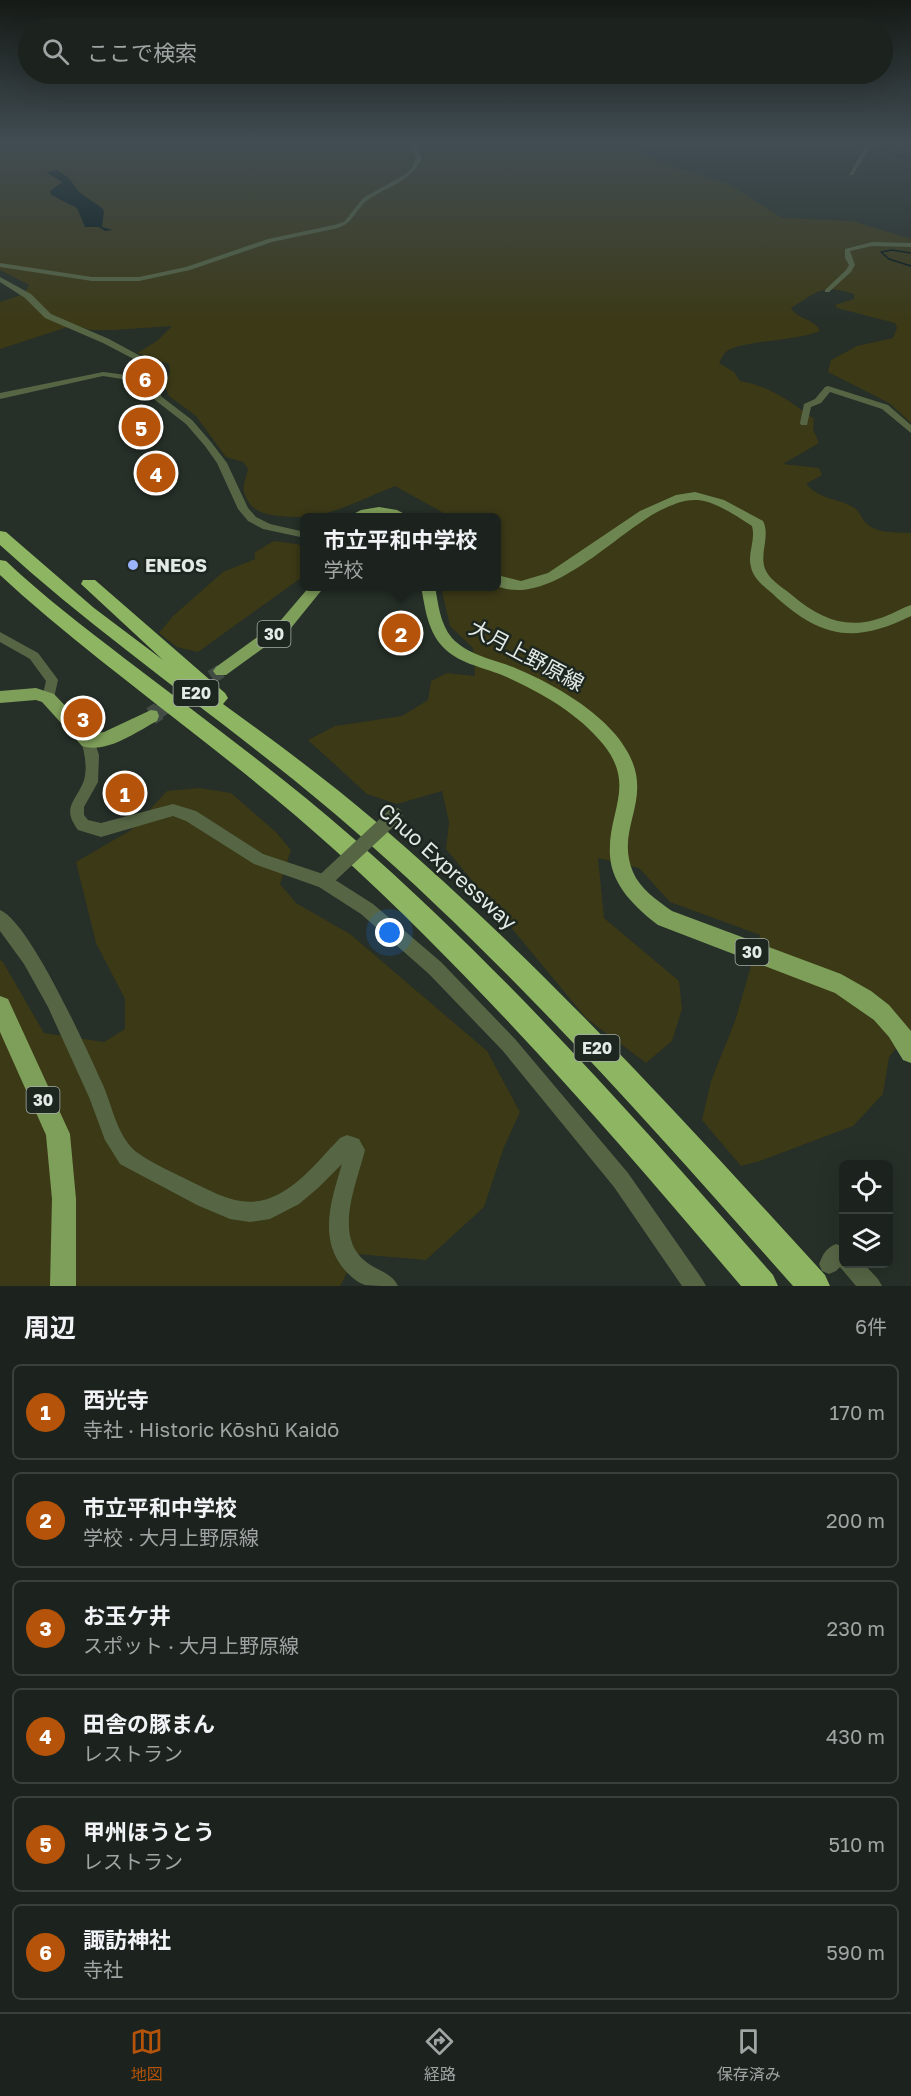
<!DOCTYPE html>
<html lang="ja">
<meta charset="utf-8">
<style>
body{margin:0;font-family:"Golos Text","Noto Sans JP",sans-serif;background:#252b27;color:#f1f3f6}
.controls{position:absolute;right:18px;bottom:18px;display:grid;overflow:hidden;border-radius:9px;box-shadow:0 6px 24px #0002}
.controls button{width:54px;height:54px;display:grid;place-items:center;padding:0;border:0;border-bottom:2px solid #3a403c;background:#1c231e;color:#f1f3f6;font:30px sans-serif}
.you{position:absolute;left:390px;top:933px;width:21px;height:21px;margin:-15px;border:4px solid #fff;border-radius:50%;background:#1a73e8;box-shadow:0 0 0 9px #1a73e833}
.badge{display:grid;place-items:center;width:39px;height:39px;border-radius:50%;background:#b45309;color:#fff;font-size:20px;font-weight:700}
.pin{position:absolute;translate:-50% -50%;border:3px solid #fff;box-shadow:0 2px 6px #0006}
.popup{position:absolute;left:300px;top:513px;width:201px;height:78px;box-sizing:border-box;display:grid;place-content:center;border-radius:9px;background:#1c231e;filter:drop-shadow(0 2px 4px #0005);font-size:20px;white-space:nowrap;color:#a0a4a4}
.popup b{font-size:22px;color:#f1f3f6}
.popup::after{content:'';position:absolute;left:50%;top:100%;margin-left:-12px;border:12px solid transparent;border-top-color:#1c231e}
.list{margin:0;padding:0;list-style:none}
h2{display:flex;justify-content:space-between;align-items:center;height:78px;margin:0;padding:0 24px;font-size:26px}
h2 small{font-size:20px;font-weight:400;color:#a0a4a4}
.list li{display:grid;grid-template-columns:39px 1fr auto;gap:18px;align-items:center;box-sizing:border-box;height:96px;margin:0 12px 12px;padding:0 12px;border:2px solid #3a403c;border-radius:9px}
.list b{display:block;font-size:22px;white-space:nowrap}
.list p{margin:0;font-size:20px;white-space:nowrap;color:#a0a4a4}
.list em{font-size:20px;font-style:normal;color:#a0a4a4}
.icon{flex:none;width:33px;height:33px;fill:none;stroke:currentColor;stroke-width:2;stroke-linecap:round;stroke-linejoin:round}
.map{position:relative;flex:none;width:911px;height:1286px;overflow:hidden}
.search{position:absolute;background:#1c231e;box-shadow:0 6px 24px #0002;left:18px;right:18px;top:18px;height:66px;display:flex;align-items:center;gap:15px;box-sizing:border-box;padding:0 21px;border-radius:33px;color:#a0a4a4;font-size:22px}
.sheet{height:726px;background:#1c231e}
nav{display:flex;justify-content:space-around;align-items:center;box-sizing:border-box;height:84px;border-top:2px solid #3a403c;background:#1c231e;font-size:16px;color:#a0a4a4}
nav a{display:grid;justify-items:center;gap:3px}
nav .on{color:#b45309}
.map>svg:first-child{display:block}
</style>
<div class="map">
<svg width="911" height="1286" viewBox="0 0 911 1286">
<rect width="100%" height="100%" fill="#262f28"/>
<!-- green -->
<path fill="#3b3916" d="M 0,143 L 624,143 L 662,163 L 730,185 L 782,218 L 852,221 L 911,239 L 911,423 L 889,403 L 828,372 L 831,360 L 857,346 L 893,338 L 897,328 L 895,323 L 837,308 L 835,305 L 854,299 L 854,294 C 822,283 817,292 791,308 C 798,320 814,318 820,331 C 797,341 740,341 727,351 C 724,353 721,359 719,363 L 734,372 L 740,381 C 770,386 790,401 814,419 L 813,429 L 819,443 L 783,464 L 819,468 L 822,475 L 806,484 C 823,501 834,497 853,507 C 860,511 860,516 865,522 C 876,534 896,532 911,533 L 911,1030 L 889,1057 L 883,1094 L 853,1126 L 760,1161 L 741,1166 L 702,1120 L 711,1081 L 735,1021 L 760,935 L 670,902 L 639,868 L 598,858 L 604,918 L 679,981 L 682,1009 L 672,1041 L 646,1063 L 586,1018 L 446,849 L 449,822 L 442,791 L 397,804 L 367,794 L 308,740 L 335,726 L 402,716 L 428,700 L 431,681 L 447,673 L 475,676 L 473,648 L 450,626 L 441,587 L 497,586 L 497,518 L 444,517 L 442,512 L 395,486 C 355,502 323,522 279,516 C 262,514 249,510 244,492 C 242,485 247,476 248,469 L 243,462 L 226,457 L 196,416 L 169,396 L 165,387 L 170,372 L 169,364 L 137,353 L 157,341 L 172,326 L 114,330 L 91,330 L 74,325 L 0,349 L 0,302 L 24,294 L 29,285 L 0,270 Z
M 274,541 L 297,544 L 305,548 L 305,574 L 301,578 L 198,652 L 177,647 L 159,633 L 173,616 L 223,572 L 255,559 L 255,552 Z
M 199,788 L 231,793 L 276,832 L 291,850 L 280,884 L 296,903 L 350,934 L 487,1051 L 520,1112 L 504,1147 L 484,1207 L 426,1260 L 357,1254 L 340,1286 L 0,1286 L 0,960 L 3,962 L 44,1033 L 104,1042 L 125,1029 L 125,999 L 96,943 L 76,862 L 131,830 L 167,791 Z"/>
<!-- water -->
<path fill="#001618" d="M 57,170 L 69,178 L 79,192 L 102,208 L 104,211 L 102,227 L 113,230 L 105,231 L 99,227 L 85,227 L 77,208 L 51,195 L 50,191 L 62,182 L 46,172 Z"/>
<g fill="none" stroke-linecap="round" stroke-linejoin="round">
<!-- stream -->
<path stroke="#001618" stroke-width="1.5" d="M 374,143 L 374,146 L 380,150
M 898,143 L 885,148 L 885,151 L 911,160
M 911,253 L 892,250 L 881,252 L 889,259 L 911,266"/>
<!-- primary-tunnel-far1 -->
<path stroke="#424b44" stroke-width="14" stroke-dasharray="14 8" stroke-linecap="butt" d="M 156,713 L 221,671"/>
<!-- primary-tunnel -->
<path stroke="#424b44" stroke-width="18" stroke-dasharray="18 9" stroke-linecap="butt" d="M 151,716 L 159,711"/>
<!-- street -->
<path fill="#566645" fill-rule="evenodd" d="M 410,143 L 414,143 L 422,158 C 411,182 390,185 369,199 C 356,208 355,222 338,228 L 272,242 L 190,270 L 139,281 L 92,281 L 0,267 L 0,263 L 92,277 L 139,277 L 186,267 L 268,239 L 334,225 L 344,222 L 363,198 L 406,174 L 412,168 L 416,158 Z
M 878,143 L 887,143 L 870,147 L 853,175 L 849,175 L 866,145 Z
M 872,242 L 911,243 L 911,247 L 872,246 L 850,251 L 855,265 L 851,272 L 829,292 L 825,292 L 825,290 L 846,270 L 849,265 L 845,258 L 845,249 Z
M 0,277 L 31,294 L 51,314 L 109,339 L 155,364 L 160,374 L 158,390 L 162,397 L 192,420 L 211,442 L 227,463 L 248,508 L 256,517 L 270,524 L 305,532 L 305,538 L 263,529 L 248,521 L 238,509 L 217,463 L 205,446 L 186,424 L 155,400 L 151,392 L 122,379 L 103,376 L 0,399 L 0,393 L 103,372 L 127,375 L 150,385 L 152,374 L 149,367 L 103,343 L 45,318 L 25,298 L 0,282 Z
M 828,386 L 888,405 L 911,425 L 911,433 L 882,409 L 830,392 L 821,403 L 811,407 L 807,425 L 801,425 L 800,423 L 804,404 L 815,399 L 825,387 Z
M 0,632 L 38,653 L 56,677 L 58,680 L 53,702 L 43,702 L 42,698 L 46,681 L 30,659 L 0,642 Z
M 88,736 L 93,737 L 99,755 L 98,782 L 84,807 L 84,815 L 88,820 L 101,823 L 173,804 L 196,811 L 263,854 L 329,876 L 373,904 L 441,962 L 515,1039 L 628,1173 L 702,1279 L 706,1286 L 682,1286 L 614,1187 L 503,1051 L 429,974 L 361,914 L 319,887 L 254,864 L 186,821 L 173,816 L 101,837 L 78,830 C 62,808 74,803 83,783 C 88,771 85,753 81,741 L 83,737 Z
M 0,910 C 30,922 88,1052 103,1085 C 112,1106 116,1130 131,1147 C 141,1159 179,1175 194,1183 C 209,1190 225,1199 241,1201 C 283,1208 314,1165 340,1138 L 347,1135 L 359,1139 L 365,1150 C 357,1183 333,1235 365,1261 C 376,1270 392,1273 398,1286 C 388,1286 374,1286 365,1285 C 356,1282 349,1275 343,1268 C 318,1237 332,1198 342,1164 L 318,1188 L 299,1204 L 270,1219 L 250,1222 L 230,1219 L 197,1205 L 120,1164 L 105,1140 L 89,1097 L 48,1007 L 24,964 L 0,931 Z
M 836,1244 L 844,1247 L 844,1264 L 864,1264 L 878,1279 L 882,1286 L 856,1286 L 840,1267 L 836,1271 L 829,1274 L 822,1271 L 819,1264 C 823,1254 826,1248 836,1244 Z"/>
<!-- secondary -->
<path fill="#6d8651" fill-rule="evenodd" d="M 695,492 L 724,500 L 763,521 C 771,537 758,555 766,571 C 771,581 785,589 793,596 C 822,620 849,631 886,616 C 894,613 902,608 911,605 L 911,616 C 856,643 823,639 777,598 C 768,589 754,581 751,567 C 747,554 756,540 752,526 C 736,516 717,502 698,500 C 684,499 671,505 659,511 C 614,535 549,608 497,586 L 497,575 L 521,581 L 548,573 L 640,511 L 676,495 Z"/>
<!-- primary -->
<path fill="#7e9f5a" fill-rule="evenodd" d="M 379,507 L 397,510 L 412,518 L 379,514 L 346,518 L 361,510 Z
M 310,586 L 325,586 L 291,628 L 226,675 L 216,675 L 213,671 L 216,667 L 281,620 Z
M 421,586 L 435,586 C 438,603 440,624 452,638 C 468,655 492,659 513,667 C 549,682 589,704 615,734 C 665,794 612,822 633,872 C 640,889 658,901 672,911 L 841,974 L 871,991 L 889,1005 L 911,1031 L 911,1063 L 903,1060 L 889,1037 L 874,1020 L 835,993 L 658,925 C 636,908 612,886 610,856 C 607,812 637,786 603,744 C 578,713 539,691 502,675 C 482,667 457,663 442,646 C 427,629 425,607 421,586 Z
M 36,688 L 54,694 L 92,734 L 104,732 L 151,710 L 157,711 L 159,716 L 157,721 C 136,732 107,754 82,746 L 42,702 L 36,700 L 0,703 L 0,691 Z
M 0,996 L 8,999 L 70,1134 L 76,1199 L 76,1286 L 50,1286 L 52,1199 L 46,1135 L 0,1032 Z"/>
<!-- highway -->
<path fill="#8eb561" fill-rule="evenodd" d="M 0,531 L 6,532 L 94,608 L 163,660 L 81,584 L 83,580 L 95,580 L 225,693 L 228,698 L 223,704 C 274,741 326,779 374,820 C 537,959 681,1117 825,1275 L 830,1286 L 793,1286 C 654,1129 515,971 357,833 C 242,732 113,648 0,545 Z
M 0,560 L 6,561 C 43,596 84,627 124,658 C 201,717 280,774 353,838 C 505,971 640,1123 773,1275 L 778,1286 L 741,1286 C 613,1135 484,986 337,852 C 237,761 124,684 22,595 L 0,575 Z"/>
<!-- street-bridge -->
<path stroke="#566645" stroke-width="15" d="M 324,881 L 395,815"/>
</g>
<!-- sky -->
<linearGradient id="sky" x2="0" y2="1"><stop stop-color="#151a16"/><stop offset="0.44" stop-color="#414d53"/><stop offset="1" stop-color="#414d53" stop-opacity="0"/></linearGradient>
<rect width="911" height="323" fill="url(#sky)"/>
<!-- markers -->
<circle fill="#9cb4fd" stroke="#1d261f" stroke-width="2" cx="133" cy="565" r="6"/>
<g text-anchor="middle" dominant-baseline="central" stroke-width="5" stroke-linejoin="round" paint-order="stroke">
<!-- shield labels -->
<g fill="#1d261f" stroke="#a8afaa" stroke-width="1.5">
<rect x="257.5" y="621" width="33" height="26" rx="4.5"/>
<rect x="173.5" y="680" width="45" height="26" rx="4.5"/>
<rect x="735.5" y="939" width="33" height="26" rx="4.5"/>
<rect x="574.5" y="1035" width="45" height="26" rx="4.5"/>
<rect x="26.5" y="1087" width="33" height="26" rx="4.5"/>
</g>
<g font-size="16" font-weight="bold" fill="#e4eae5">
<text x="274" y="634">30</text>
<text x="196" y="693">E20</text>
<text x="752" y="952">30</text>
<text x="597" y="1048">E20</text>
<text x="43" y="1100">30</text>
</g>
<!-- poi labels -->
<g font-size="18" font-weight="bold" fill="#e4eae5" stroke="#1d261f" text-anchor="start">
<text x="145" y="565">ENEOS</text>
</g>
<!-- near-street labels -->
<g font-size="21" fill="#e4eae5" stroke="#1d261f">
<text transform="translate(527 655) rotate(28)">大月上野原線</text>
<text transform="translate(448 866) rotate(42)">Chuo Expressway</text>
</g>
</g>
</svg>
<div class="controls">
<button><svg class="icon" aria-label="locate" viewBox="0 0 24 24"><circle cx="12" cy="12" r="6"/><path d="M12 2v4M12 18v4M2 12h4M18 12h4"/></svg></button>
<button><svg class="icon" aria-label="layers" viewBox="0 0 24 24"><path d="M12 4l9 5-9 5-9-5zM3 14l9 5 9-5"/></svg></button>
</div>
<div class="you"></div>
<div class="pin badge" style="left:125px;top:793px">1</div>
<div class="pin badge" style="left:401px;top:633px">2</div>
<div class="popup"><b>市立平和中学校</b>学校</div>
<div class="pin badge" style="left:83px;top:718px">3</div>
<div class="pin badge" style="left:156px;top:473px">4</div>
<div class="pin badge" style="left:141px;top:427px">5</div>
<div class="pin badge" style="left:145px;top:378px">6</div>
<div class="search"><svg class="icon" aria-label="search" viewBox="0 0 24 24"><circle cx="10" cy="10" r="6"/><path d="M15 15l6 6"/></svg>ここで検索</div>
</div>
<section class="sheet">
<h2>周辺<small>6件</small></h2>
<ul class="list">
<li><span class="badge">1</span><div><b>西光寺</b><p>寺社 · Historic Kōshū Kaidō</p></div><em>170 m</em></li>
<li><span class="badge">2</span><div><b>市立平和中学校</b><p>学校 · 大月上野原線</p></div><em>200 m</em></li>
<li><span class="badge">3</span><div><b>お玉ケ井</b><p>スポット · 大月上野原線</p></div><em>230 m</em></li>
<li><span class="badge">4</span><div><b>田舎の豚まん</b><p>レストラン</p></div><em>430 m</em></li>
<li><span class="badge">5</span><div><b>甲州ほうとう</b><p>レストラン</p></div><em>510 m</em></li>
<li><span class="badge">6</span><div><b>諏訪神社</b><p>寺社</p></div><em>590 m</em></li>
</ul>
</section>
<nav>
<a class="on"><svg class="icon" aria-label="map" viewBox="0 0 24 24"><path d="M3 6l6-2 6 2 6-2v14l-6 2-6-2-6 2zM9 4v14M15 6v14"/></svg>地図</a>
<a><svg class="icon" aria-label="directions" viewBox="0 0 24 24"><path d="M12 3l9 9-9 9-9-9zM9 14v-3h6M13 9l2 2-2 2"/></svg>経路</a>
<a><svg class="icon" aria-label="saved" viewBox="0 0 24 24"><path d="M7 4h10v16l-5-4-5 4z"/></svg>保存済み</a>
</nav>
